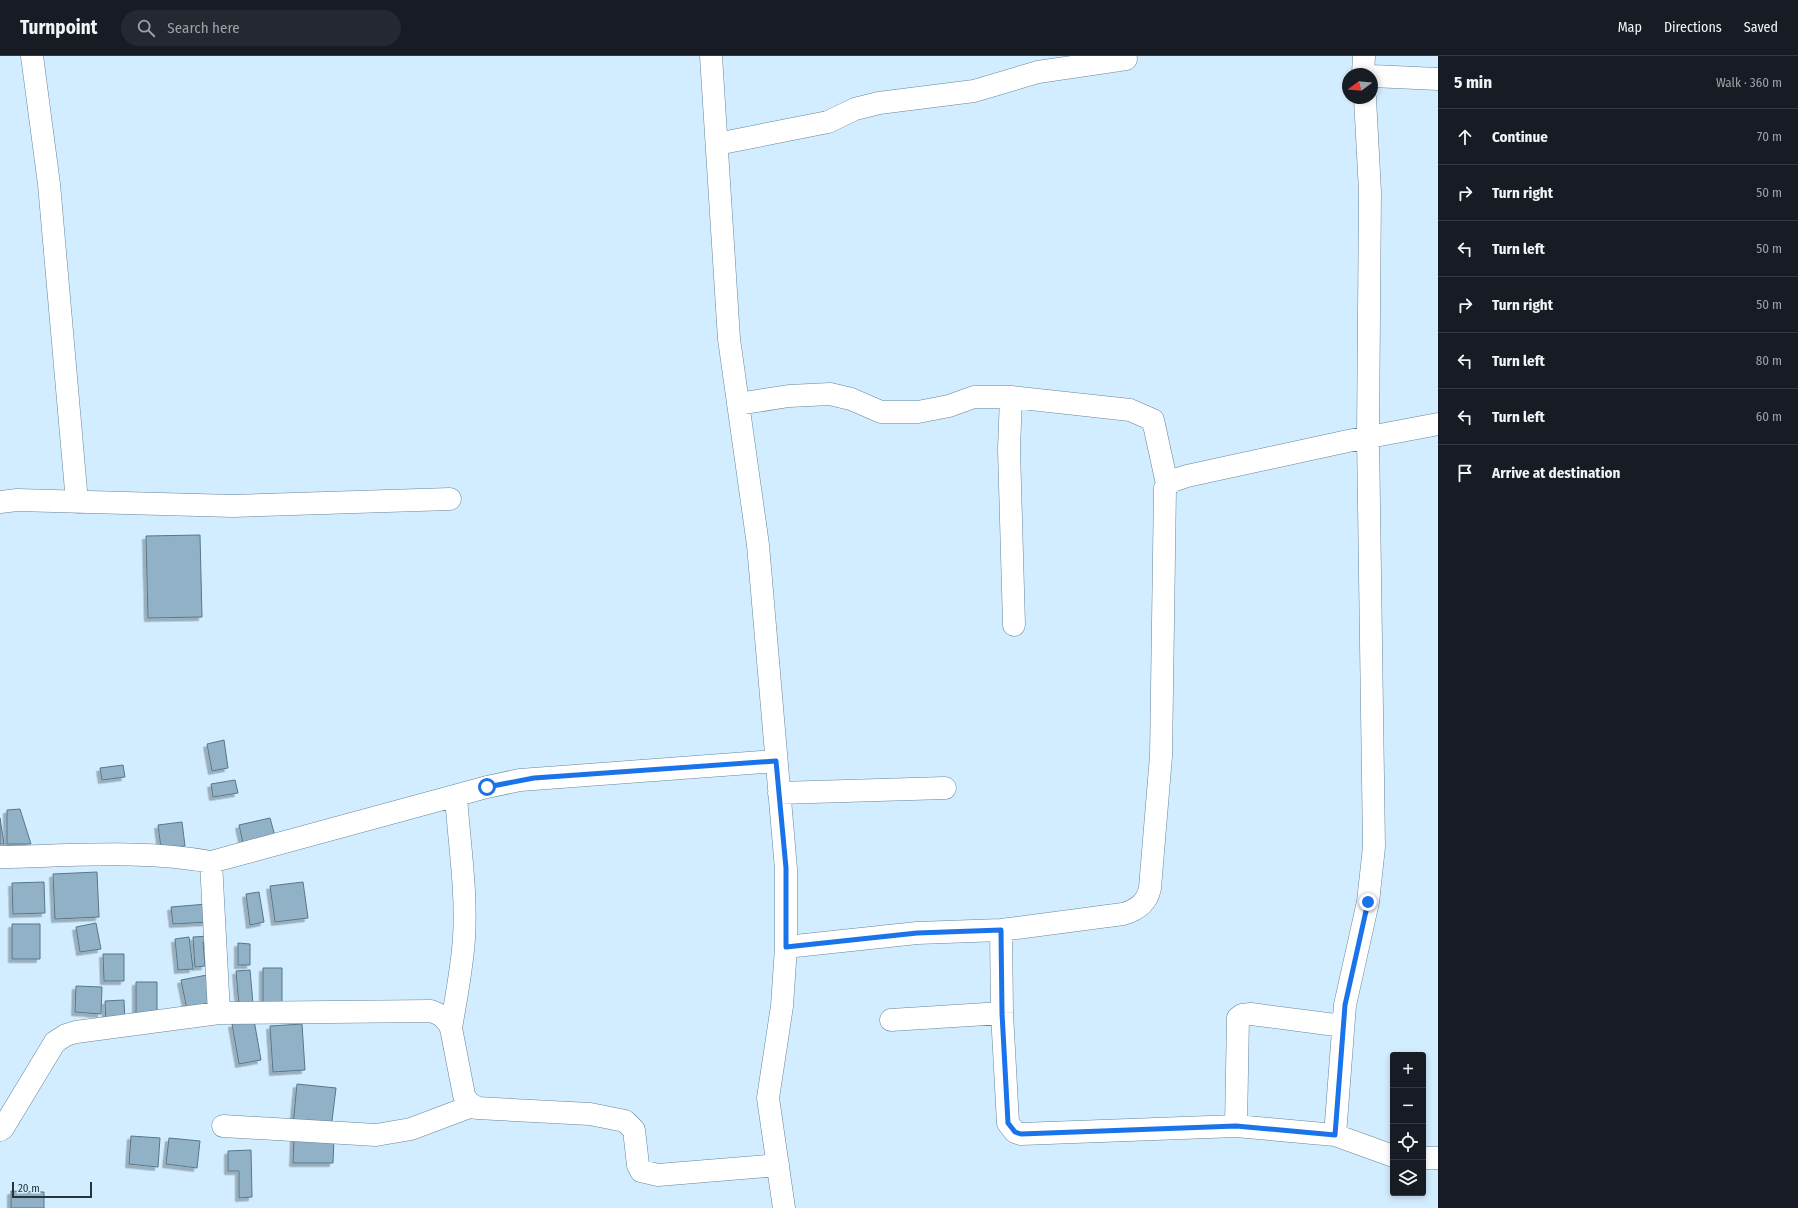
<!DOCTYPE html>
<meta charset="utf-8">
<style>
body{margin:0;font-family:"Fira Sans Condensed",sans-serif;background:#242831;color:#f1f3f6}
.controls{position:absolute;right:12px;bottom:12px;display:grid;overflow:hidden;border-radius:4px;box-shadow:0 2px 6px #0003}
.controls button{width:36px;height:36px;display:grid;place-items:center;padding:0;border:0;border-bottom:1px solid #363941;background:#171b24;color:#f1f3f6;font:20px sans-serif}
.compass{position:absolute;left:1342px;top:12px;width:36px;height:36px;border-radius:50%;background:#171b24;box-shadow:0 2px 6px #0003;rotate:254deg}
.scale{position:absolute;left:12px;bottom:10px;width:80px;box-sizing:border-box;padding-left:4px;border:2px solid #27343c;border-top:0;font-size:11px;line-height:14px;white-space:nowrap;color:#27343c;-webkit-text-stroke:3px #d2edff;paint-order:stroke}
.stop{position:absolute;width:12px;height:12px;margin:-9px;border:3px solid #1a73e8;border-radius:50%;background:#fff}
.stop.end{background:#1a73e8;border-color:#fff;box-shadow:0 1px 4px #0008}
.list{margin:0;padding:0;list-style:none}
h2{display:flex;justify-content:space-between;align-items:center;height:52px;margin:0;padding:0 16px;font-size:17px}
h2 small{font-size:13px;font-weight:400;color:#9ea1a6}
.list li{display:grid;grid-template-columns:26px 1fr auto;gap:12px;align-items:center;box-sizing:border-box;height:56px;padding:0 16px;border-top:1px solid #363941}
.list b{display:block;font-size:15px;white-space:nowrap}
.list em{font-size:13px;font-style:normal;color:#9ea1a6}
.icon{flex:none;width:22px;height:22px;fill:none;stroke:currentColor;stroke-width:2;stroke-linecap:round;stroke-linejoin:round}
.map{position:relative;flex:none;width:1438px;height:1152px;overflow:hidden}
header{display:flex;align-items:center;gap:24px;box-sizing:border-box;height:56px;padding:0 20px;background:#171b24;border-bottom:1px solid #363941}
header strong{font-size:19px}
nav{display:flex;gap:22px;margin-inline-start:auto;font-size:14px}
.search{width:280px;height:36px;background:#242831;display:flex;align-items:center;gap:10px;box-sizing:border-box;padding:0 14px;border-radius:22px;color:#9ea1a6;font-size:15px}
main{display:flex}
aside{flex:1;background:#171b24}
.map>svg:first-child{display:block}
</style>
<header>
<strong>Turnpoint</strong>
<div class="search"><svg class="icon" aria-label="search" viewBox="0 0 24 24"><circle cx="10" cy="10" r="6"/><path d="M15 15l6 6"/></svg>Search here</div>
<nav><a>Map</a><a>Directions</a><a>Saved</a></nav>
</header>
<main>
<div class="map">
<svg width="1438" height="1152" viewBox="0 0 1438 1152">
<defs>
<filter id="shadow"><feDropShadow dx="-3.5" dy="3.5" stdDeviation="0" flood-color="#0004"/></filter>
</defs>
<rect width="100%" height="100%" fill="#d2edff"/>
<!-- building -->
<path fill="#91b1c6" stroke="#58768a" filter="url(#shadow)" d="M 200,479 L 202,561 L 148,562 L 146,480 Z
M 224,684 L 228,712 L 212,715 L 207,688 Z
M 123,709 L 125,721 L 102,724 L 100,712 Z
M 235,724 L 238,737 L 213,741 L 211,728 Z
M 20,753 L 31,788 L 7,788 L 7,754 Z
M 0,762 L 4,788 L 0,788 Z
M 270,762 L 275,780 L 243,787 L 239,769 Z
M 182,766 L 185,790 L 161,792 L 158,769 Z
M 97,816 L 99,861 L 55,863 L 53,818 Z
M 44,826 L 45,857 L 13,858 L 12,827 Z
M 303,826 L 308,862 L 275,866 L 270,830 Z
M 259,836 L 264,866 L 250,869 L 246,838 Z
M 207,848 L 208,866 L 173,868 L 171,851 Z
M 96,867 L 101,893 L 80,896 L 76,871 Z
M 12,868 L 40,868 L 40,903 L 12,903 Z
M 209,880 L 210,886 L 203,886 L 205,910 L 195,911 L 193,881 Z
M 189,881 L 193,913 L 178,914 L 175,883 Z
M 238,887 L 250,888 L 250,909 L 238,909 Z
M 103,898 L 124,898 L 124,925 L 104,925 Z
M 263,912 L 282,912 L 282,947 L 263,947 Z
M 250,914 L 253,948 L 239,949 L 236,915 Z
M 207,919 L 214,948 L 187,954 L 181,924 Z
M 136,926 L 157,926 L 157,962 L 136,962 Z
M 76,930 L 102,931 L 101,958 L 75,956 Z
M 124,944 L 125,966 L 106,967 L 105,945 Z
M 254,964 L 261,1004 L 239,1008 L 232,968 Z
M 302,968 L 305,1014 L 273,1016 L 270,970 Z
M 297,1028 L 336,1032 L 331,1073 L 293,1069 Z
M 131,1080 L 160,1082 L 158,1111 L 129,1108 Z
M 169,1082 L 200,1085 L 197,1112 L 166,1108 Z
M 294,1082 L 334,1082 L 333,1107 L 293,1107 Z
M 251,1094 L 252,1141 L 239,1142 L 239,1115 L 228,1115 L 228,1095 Z
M 11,1135 L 44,1136 L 44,1152 L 11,1152 Z"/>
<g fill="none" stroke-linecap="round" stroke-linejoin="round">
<defs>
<path id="minor" d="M 32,0 L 49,128 L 77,446
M 711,0 L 729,283 L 758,489 L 786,813 L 786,891 L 782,950 L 768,1042 L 784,1152
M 1363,18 L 1364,0
M 1372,20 L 1438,23
M 717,88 L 828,66 L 855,53 L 879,47 L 974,35 L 1038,16 L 1126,3
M 1011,341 L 1009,393 L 1014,569
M 738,348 L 789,340 L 830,338 L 851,343 L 881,356 L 918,356 L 949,350 L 974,341 L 1011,341 L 1130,354 L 1153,364 L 1167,428
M 0,446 L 17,444 L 233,450 L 450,443
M 779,737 L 945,732
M 0,801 C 70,800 142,793 211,806
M 1001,874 L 1002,957 L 1008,1067 L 1015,1076 L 1021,1078 L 1236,1070 L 1335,1079 L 1393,1100
M 786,891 L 917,877 L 1001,874 L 1123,858 C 1137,854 1147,847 1150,832 L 1161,700 L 1165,432 L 1172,425 L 1187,420 L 1348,385 L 1438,368
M 219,957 L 211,806 L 487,731 L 520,724 L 776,705
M 891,964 L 1002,957
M 451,972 C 456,942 462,913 464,882 C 467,835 459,786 456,740
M 223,1070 L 376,1079 L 411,1073 L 472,1050
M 1236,1070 L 1238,962 L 1242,959 L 1251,958 L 1343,970
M 0,1074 L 3,1072 L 55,986 L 66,979 L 76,976 L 219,957 L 431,955 C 442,959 446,962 451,972 L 464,1039 L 468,1046 L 477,1052 L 590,1058 L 625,1065 L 634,1074 L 638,1109 L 641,1115 L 658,1119 L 778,1109
M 1335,1079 L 1345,949 L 1368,846 L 1374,791 L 1368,381 L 1370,136 L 1365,42
M 1423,1102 L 1438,1102"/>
</defs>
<!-- minor casing -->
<use href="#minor" stroke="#678599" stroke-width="23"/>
<!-- minor -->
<use href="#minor" stroke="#fff" stroke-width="22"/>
</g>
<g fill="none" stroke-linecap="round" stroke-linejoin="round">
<!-- route -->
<path stroke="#1a73e8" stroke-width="5" d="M 487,731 L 534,722 L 776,705 L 786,812 L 786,891 L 917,877 L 1001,874 L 1002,957 L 1008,1067 L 1015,1076 L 1021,1078 L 1236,1070 L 1335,1079 L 1345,949 L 1368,846"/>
</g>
</svg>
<div class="controls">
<button>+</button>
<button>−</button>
<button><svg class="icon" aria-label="locate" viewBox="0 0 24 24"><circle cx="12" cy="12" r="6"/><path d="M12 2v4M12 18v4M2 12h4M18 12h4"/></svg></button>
<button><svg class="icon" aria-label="layers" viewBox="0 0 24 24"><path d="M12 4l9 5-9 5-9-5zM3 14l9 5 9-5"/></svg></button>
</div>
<svg class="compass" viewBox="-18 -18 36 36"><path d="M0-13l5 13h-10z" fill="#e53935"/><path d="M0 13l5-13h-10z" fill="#9ea1a6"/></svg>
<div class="scale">20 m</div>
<div class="stop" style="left:487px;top:731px"></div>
<div class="stop end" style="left:1368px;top:846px"></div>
</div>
<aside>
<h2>5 min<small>Walk · 360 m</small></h2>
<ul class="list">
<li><svg class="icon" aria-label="ahead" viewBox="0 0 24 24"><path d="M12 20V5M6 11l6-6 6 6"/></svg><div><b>Continue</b></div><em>70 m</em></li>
<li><svg class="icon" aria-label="right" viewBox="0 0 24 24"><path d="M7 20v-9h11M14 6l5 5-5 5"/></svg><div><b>Turn right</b></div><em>50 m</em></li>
<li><svg class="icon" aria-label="left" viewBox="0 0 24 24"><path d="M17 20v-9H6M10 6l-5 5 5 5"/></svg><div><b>Turn left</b></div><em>50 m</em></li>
<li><svg class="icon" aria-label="right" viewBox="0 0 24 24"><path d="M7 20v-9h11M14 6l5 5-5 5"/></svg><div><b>Turn right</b></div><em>50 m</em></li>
<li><svg class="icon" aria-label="left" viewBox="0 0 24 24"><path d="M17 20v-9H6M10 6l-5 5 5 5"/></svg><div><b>Turn left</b></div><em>80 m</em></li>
<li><svg class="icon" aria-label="left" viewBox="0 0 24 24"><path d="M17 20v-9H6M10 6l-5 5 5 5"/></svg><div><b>Turn left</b></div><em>60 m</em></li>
<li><svg class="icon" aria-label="arrive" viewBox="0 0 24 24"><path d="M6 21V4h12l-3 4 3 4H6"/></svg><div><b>Arrive at destination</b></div></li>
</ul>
</aside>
</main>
